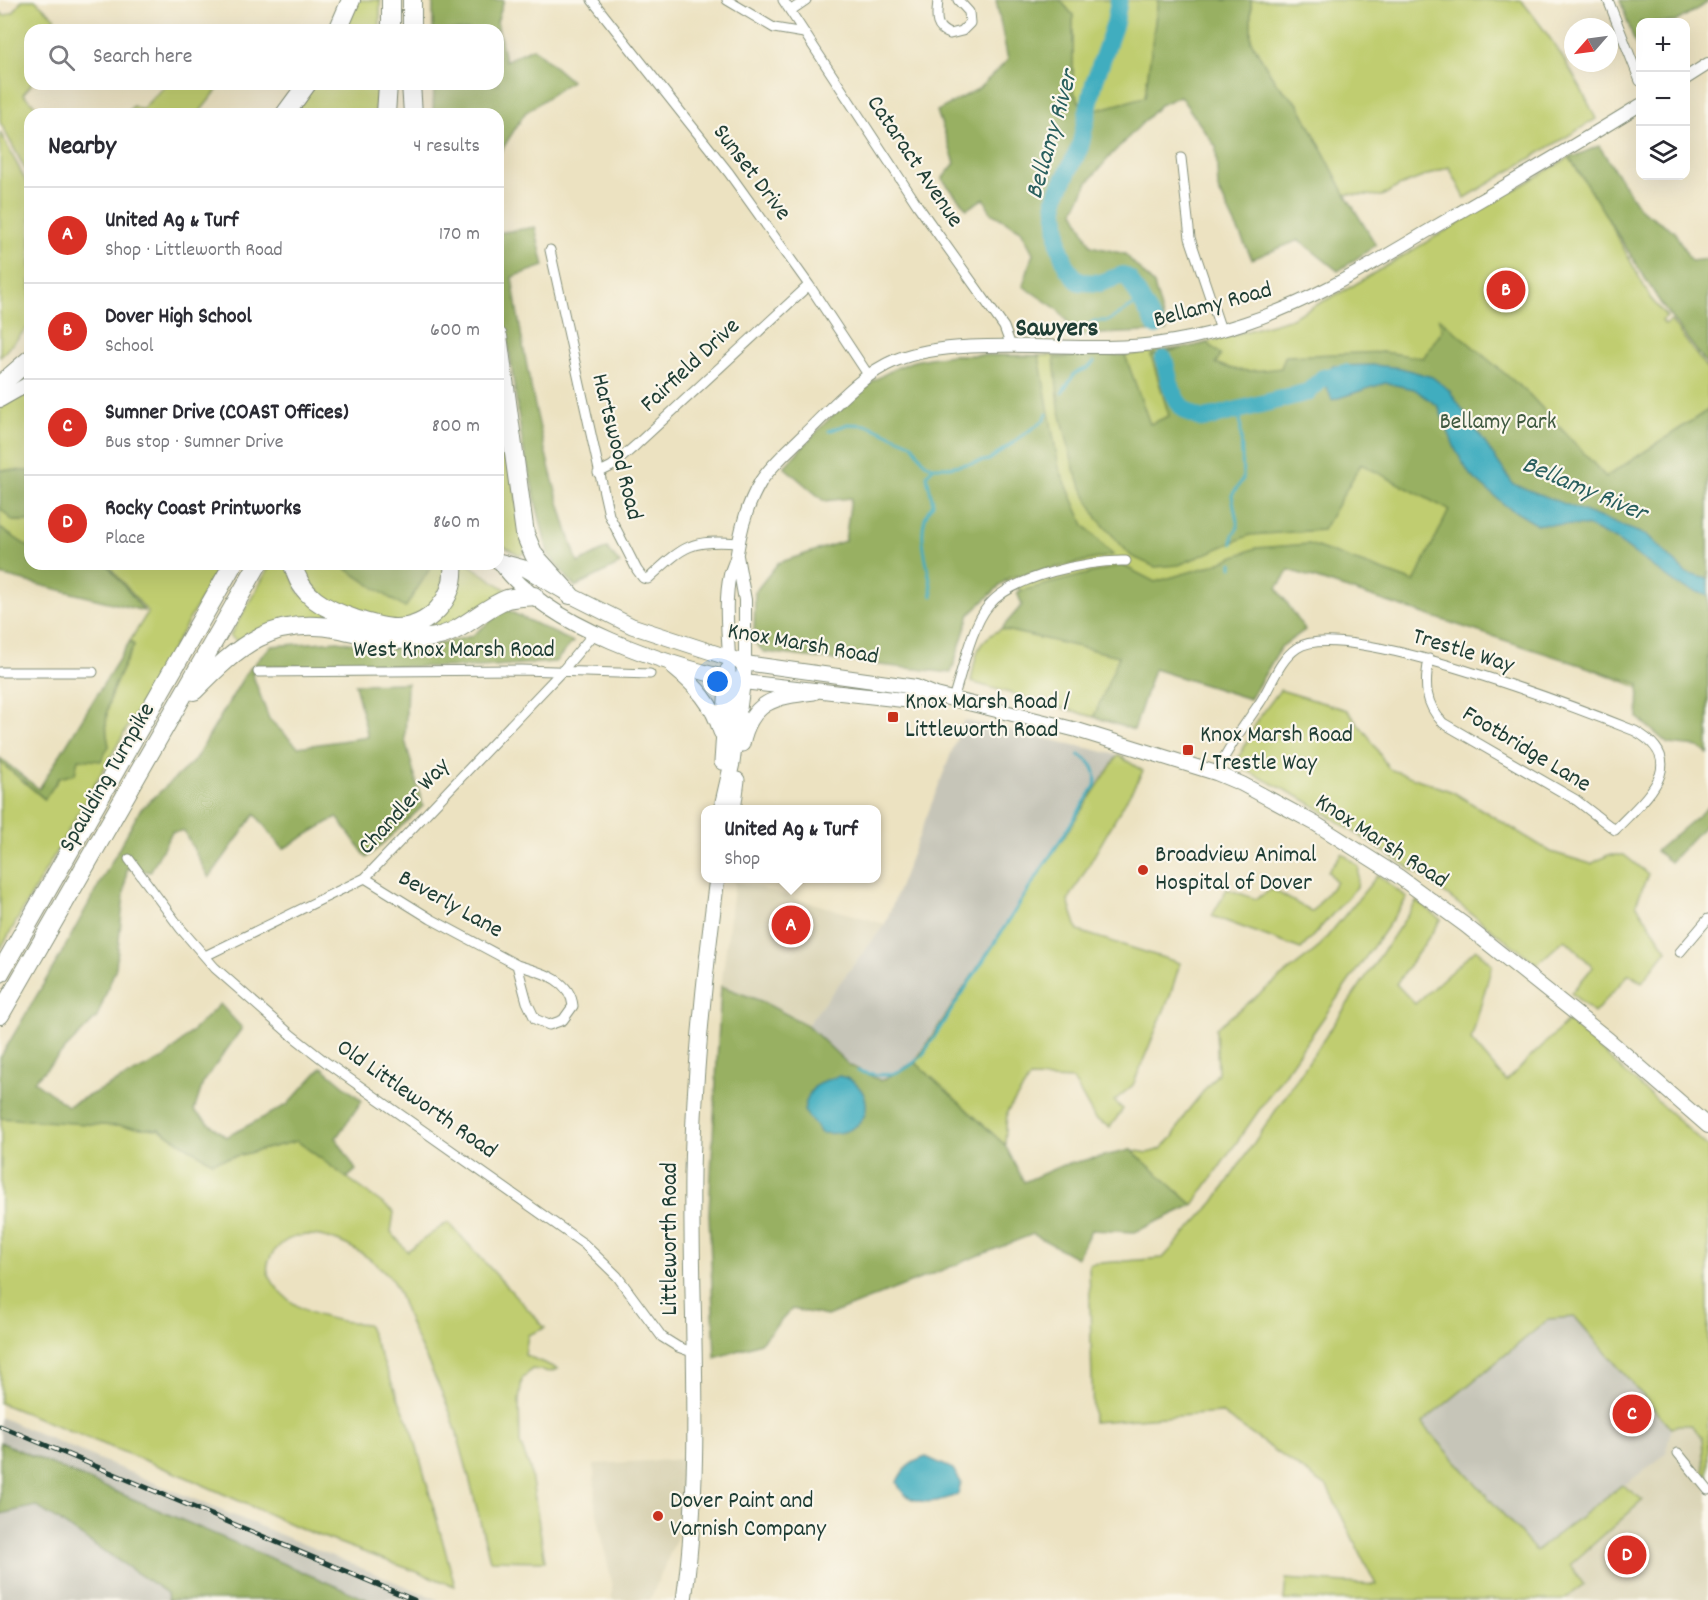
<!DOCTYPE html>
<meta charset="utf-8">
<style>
body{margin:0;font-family:Dekko,sans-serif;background:#f7f7f7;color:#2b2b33}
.controls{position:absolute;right:18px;top:18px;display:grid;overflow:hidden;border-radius:12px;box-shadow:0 6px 24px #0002}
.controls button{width:54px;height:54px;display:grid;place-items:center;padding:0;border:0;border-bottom:2px solid #e1e1e2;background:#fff;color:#2b2b33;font:30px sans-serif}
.compass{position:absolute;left:1564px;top:18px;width:54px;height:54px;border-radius:50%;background:#fff;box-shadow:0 6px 24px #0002;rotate:242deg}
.you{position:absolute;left:718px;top:682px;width:21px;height:21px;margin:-15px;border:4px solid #fff;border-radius:50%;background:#1a73e8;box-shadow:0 0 0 9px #1a73e833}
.badge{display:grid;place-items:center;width:39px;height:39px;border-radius:50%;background:#d93025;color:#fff;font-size:20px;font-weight:700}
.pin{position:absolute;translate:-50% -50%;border:3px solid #fff;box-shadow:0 2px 6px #0006}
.popup{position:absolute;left:701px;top:805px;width:180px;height:78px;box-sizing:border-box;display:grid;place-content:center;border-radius:12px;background:#fff;filter:drop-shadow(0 2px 4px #0005);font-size:20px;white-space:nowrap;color:#7c7c81}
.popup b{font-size:22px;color:#2b2b33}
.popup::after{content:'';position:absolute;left:50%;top:100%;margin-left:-12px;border:12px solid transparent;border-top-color:#fff}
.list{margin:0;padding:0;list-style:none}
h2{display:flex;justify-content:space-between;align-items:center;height:78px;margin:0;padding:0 24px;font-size:26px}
h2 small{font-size:20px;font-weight:400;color:#7c7c81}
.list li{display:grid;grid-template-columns:39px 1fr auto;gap:18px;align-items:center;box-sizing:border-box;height:96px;padding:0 24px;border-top:2px solid #e1e1e2}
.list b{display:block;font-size:22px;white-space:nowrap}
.list p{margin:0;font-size:20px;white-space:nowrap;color:#7c7c81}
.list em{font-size:20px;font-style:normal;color:#7c7c81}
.icon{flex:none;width:33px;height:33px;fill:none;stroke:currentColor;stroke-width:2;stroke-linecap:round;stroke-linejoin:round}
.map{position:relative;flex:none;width:1708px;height:1600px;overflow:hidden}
.search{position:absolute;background:#fff;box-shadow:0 6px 24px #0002;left:24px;top:24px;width:480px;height:66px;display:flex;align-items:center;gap:15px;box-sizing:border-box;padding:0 21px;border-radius:18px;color:#7c7c81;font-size:22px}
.panel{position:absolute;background:#fff;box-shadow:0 6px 24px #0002;left:24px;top:108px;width:480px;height:462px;border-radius:18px}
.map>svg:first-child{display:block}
</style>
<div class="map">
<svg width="1708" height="1600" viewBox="0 0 1708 1600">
<rect width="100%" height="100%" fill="#fbf7ec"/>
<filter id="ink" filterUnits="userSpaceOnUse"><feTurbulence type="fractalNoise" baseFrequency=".0167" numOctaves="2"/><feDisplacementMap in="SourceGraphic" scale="12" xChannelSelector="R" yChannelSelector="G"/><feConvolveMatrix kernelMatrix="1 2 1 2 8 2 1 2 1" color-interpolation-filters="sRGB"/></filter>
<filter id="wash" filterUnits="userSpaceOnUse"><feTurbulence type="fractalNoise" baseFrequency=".008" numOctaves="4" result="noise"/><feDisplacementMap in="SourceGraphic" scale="24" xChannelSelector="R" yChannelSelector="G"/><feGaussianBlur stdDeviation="1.35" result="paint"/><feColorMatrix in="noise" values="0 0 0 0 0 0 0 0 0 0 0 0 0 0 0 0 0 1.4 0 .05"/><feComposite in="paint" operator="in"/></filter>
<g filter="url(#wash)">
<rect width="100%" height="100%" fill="#ece2c1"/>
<!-- built -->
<path fill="#d8d2b2" d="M 735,881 L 885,924 L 807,1025 L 761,1001 L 721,986 Z
M 1678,1425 L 1691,1425 L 1702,1437 L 1704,1472 L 1708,1476 L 1708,1600 L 1563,1600 L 1584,1585 L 1570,1565 L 1643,1500 L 1622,1485 L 1666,1454 L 1671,1428 Z
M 686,1459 L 679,1533 L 650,1600 L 612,1600 L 612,1585 L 595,1504 L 594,1464 Z"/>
<!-- industrial -->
<path fill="#c6c5b8" d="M 964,720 L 1118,755 L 915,1062 L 881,1081 L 849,1065 L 807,1025 L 885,924 Z
M 1575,1317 L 1671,1428 L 1666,1454 L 1536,1551 L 1421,1423 L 1549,1319 Z
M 0,1417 L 150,1481 L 439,1600 L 368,1600 L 0,1442 Z
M 36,1506 L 167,1593 L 168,1600 L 0,1600 L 0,1514 Z"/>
<!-- green -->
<path fill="#c0cd6f" stroke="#708552" stroke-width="1.5" d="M 22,0 L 35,0 L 55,18 L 44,30 L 30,30 L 31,85 L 23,94 L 44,114 L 30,114 L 30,178 L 0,122 L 0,11 L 4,16 L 14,12 Z
M 356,0 L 380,0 L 380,30 L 344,30 Z
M 1060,0 L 1158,0 L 1145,97 L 1086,113 L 1073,91 L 1073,15 Z
M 1251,0 L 1521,0 C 1553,39 1575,74 1596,119 L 1465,198 L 1449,167 L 1399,186 L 1382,196 L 1345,194 L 1299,105 L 1276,83 L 1251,41 Z
M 167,84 L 222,84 L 198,114 L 126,114 L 133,106 L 141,110 Z
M 314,84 L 378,84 L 375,114 L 291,114 Z
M 0,132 L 30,189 L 30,325 L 0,357 Z
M 1573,155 L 1651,299 L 1667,317 L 1662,321 L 1665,325 L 1671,321 L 1708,370 L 1708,715 L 1285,547 L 1158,664 L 791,465 L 918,366 L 954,355 L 1121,356 L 1195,346 L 1289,319 L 1349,288 Z
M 498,386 L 526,553 L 519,555 L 498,543 Z
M 30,389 L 30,471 L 0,470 L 0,407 Z
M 0,508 L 13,521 L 30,521 L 30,548 L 0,528 Z
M 107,564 L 221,564 L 0,950 L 0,762 L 44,799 L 59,778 L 78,758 L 109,746 C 99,708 117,679 134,646 L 130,641 L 148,612 Z
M 271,564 L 287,564 L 300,594 L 415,630 L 462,564 L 468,564 L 508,591 L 441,632 L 335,625 L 238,642 L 230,636 Z
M 295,564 L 339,564 L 405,608 L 431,564 L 448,564 L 436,605 L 400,624 L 332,608 Z
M 1001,629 L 1120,656 L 1094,717 L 971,682 C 976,655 975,642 1001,629 Z
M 1280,690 L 1347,710 L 1369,737 L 1389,769 L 1453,792 L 1551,852 L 1591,864 L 1608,855 L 1624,855 L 1648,874 L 1636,904 L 1667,950 L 1642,982 L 1629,974 L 1594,1013 L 1571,993 L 1593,967 L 1565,939 L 1537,964 L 1422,876 L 1305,800 L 1235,765 L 1259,718 Z
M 1118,755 L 1143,771 L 1068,901 L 1078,931 L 1180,963 L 1170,996 L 1133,1085 L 1114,1101 L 1123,1109 L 1110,1127 L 1095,1119 L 1073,1080 L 1030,1078 L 1007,1112 L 1005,1145 L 915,1062 Z
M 1342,853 L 1359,867 L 1357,887 L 1301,949 L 1212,916 L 1227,889 L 1256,899 L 1272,889 L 1312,912 L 1336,882 L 1328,871 Z
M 1378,875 L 1407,898 L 1193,1205 L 1131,1150 L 1148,1153 L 1161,1149 L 1173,1137 L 1186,1113 L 1218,1073 L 1216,1028 L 1317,949 Z
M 1417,901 L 1441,920 L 1396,984 L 1415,1004 L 1476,949 L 1492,965 L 1471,1040 L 1506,1081 L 1568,1021 L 1708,1147 L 1708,1476 L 1704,1472 L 1702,1437 L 1691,1425 L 1678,1425 L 1671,1428 L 1575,1317 L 1549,1319 L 1422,1423 L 1536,1551 L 1622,1485 L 1643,1500 L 1570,1565 L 1584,1585 L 1563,1600 L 1284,1600 L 1286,1579 L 1376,1585 L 1327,1487 L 1221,1413 L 1093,1422 L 1089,1264 L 1163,1258 L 1214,1202 Z
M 1,1116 L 159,1129 L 212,1162 L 297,1141 L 394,1212 L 391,1232 L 407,1251 L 448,1222 L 545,1328 L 528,1335 L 525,1355 L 558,1369 L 550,1372 L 532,1369 L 522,1379 L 519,1401 L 520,1443 L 530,1469 L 545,1561 L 490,1560 C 478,1515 468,1469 454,1424 C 444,1392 426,1360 412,1329 C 405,1313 399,1287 388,1275 C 362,1247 298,1212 271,1256 C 267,1262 266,1272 270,1277 C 289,1313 330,1321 367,1324 L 413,1433 L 455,1586 L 304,1530 L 181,1475 L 0,1403 Z"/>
<!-- forest -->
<path fill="#98b062" stroke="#5c764b" stroke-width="1.5" d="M 433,0 L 504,0 L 497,22 L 505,61 L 533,48 L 571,81 L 525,113 L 498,156 L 498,114 L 433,114 L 434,84 L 498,84 L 498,30 L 433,30 Z
M 996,0 L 1060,0 L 1073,15 L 1073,91 L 1086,113 L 1145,97 L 1158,0 L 1251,0 L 1251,41 L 1276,83 L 1299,105 L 1345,194 L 1376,245 L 1338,271 L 1299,240 L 1252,259 L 1218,189 L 1216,147 L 1180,96 L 1160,105 L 1112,154 L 1088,182 L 1074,211 L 1091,246 L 1125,254 L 1154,285 L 1167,331 L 1078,335 L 1057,309 L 1023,286 L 1033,253 L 1021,230 L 991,213 L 984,198 L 967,209 L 942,179 L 955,163 L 937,111 L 978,89 L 1008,60 Z
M 1620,0 L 1707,0 L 1707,3 L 1675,22 L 1640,22 L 1640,43 L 1636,46 Z
M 1599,146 L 1640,209 L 1674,231 L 1691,261 L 1708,259 L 1708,366 L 1663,307 L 1570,158 Z
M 535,227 L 544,266 L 512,277 C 526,374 546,470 578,563 L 607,548 L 620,564 L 575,587 L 548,554 L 523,447 L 506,329 L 498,306 L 498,233 Z
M 1439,318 L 1529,394 L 1606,477 L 1708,410 L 1708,754 L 1698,747 L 1668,744 L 1638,718 L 1639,684 L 1289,570 L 1277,588 L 1305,630 L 1281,647 L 1250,699 L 1154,669 L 1134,730 L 1094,717 L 1119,656 L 1001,629 L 1022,605 L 1017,592 L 1122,565 L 1155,582 L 1207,567 L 1256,548 L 1309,544 L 1414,582 L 1449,510 L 1361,464 L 1323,530 L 1250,535 L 1179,565 L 1155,567 L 1131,556 L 1097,518 L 1075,473 L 1059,407 L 1054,358 L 1125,355 L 1150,424 L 1169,416 L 1151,355 L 1208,343 L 1221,355 L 1216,363 C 1238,374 1258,371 1281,368 L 1285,356 L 1384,352 L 1423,358 L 1442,330 Z
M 952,355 L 1039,356 L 1059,468 L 1084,525 L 1113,555 L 1008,578 L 970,614 L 951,673 L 764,652 L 754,642 L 755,592 L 778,563 L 845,541 L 851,498 L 824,501 L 784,467 C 821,428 858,380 911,362 C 924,358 939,357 952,355 Z
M 0,470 L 30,471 L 30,521 L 13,521 L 0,508 Z
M 0,528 L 30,548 L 30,564 L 107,564 L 144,611 L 0,575 Z
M 339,564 L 431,564 L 431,567 L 405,608 Z
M 505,609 L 573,642 L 555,662 L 479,667 L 265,666 L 252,673 L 269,719 L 298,747 L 368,737 L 355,684 L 407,683 L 405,740 L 423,806 L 367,858 L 337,817 L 283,849 L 255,814 L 209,878 L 184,831 L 172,832 L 150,872 L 127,868 L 116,967 L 97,1017 L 34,1081 L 68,1106 L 166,1057 L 220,1004 L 242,1028 L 203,1083 L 194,1111 L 226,1137 L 287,1105 L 322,1067 L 362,1101 L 336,1138 L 356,1170 L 347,1178 L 297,1141 L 212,1162 L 159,1129 L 0,1118 L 0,1058 L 60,956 L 140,810 L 195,760 L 246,673 L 271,646 L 338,641 L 379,648 L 432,646 L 472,636 Z
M 130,641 L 134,645 C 117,679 99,708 109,746 L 101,761 L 78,759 L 75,774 L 59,778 L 45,799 L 0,762 L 0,758 L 39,789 Z
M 1708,807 L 1708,822 L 1670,862 L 1656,851 Z
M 721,986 L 761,1001 L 807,1025 L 849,1065 L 881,1081 L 915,1062 L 1005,1145 L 1024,1182 L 1063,1165 L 1131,1150 L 1193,1205 L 1135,1232 L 1091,1230 L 1077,1258 L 1033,1234 L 827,1316 L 792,1309 L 760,1343 L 715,1358 L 709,1213 Z
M 0,1442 L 368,1600 L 168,1600 L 167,1593 L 36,1506 L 0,1514 Z"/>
<!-- water -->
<path fill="#41adbf" stroke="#30757a" stroke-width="1.5" d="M 1374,365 L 1401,368 L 1432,377 L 1449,390 L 1513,484 L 1648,536 L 1686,573 L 1708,579 L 1708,596 L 1678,585 L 1616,540 L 1587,526 L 1536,524 L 1506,506 L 1470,475 L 1456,451 L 1438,406 L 1414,389 L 1385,383 L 1332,400 L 1323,378 L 1332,366 Z
M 839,1076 C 877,1083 879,1139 821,1133 L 804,1111 C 808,1088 816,1082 839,1076 Z
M 926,1457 L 953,1469 L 961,1482 L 958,1494 C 937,1504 906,1508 897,1482 C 903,1468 911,1462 926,1457 Z"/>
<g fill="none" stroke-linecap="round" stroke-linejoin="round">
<!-- stream -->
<path stroke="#41adbf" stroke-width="3" d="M 1087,326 L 1094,321 L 1108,321 L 1141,301
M 1062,393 L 1075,373 L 1088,368 L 1094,362
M 829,431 L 848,424 L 867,425 L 912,444 L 925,463 L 934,467 L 949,467 L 989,460 L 1044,420 L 1047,414
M 1232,544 L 1233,535 L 1238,527 L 1232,495 L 1243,479 L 1240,411
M 1232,567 L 1232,563
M 932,596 C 931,567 911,529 933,504 C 932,494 927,482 927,474 L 934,467
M 858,1071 C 884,1079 902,1075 922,1056 L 1095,786 C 1098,772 1092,761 1079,755"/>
<!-- river -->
<path stroke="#41adbf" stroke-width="18" d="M 1119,0 L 1115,23 L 1094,83 L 1080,147 L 1055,198 L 1059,246 L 1067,268 L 1079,282 L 1100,283 L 1123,275 L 1129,279 L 1156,326
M 1164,359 C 1172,388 1171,409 1203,419 L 1308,392 L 1323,378 L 1345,373"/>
</g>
</g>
<g filter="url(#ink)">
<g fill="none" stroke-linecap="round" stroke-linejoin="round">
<defs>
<path id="minor" d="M 592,0 L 729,173 L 809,285 L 869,376
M 727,0 L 774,28 L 804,33
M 783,0 L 918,206 L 1004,327 L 1011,346
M 938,0 C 937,15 933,28 950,34 L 962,31 L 970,23 L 969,12 L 958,0
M 1608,0 L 1640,81
M 790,11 L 806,0
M 1181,158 L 1190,238 L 1221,330
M 550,250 L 609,515 L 637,570 L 643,578 L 648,579 C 683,547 689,539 738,543
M 598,473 L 612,466 L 636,445 L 809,285
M 0,672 L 93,672
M 258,672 L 522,670 L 650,674
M 953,699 C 962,672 971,626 989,605 C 1013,576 1089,560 1126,561
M 1216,773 C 1228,748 1243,727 1259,704 C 1272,685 1278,661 1297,648 C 1343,617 1580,709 1635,731 C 1693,763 1643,800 1615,830 L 1576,800 L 1443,723 C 1425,704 1424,685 1429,659
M 129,859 L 181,929 L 215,968 L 290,1034 L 327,1063 L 584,1244 L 617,1276 L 662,1337 L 678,1347 L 695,1353
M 365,878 L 431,919 L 517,965
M 1680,952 L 1708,919
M 205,956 L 365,878 L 563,670 L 595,632
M 517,965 C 539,972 570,978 573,1006 L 563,1020 L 549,1025 L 535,1019 L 527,1002 Z
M 1678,1453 L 1708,1490"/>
<path id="tertiary" d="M 1686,78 L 1708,64
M 737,556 L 745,600 L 745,663
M 729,658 C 728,632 724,601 730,575 C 732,568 736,561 737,553 C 741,527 747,504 761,481 C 773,463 790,449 805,434 C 832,408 860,375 896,360 C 949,338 1047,348 1106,347 C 1153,347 1200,338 1245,323 C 1313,301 1372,264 1433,228 C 1502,188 1572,147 1640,105"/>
<path id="secondary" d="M 0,400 L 30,383
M 745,663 L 916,687 L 936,695 L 1077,730 L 1216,773 L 1242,784 L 1316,824 L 1398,876 L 1465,925 L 1609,1040 L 1708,1126
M 743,682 L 903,700 L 934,696"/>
<path id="primary" d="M 498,561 L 524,568 L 570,595 L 632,626 L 745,663 L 732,763 L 723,802
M 501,563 C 547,628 668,665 743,682
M 674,668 C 696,686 713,704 721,732
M 742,744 C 751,701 774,697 814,692
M 722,762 L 728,670
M 733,810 L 737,780
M 684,1600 C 704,1458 690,1316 692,1173 C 694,1074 704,977 717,878"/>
<path id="motorway" d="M 391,0 L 391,30
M 412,0 L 412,30
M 338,30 L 351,0
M 411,84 L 413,114
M 285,114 L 307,84
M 386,114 L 388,84
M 498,336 L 525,534 L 534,555 L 570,595
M 0,385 L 30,359
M 293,564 C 300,597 325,609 355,619 C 368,623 382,628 395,628 C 430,628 456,598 453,564
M 194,691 C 238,646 272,615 340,629 C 376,637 397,644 435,637 C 463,632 481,609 507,599 C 515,597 525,597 534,596
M 0,973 L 233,564
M 0,1015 L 258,564"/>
</defs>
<!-- minor casing -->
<use href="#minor" stroke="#86907a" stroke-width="11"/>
<!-- tertiary casing -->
<use href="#tertiary" stroke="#86907a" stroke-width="14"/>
<!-- secondary casing -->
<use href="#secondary" stroke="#86907a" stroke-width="16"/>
<!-- primary casing -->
<use href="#primary" stroke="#86907a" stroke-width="17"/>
<!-- motorway casing -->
<use href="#motorway" stroke="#86907a" stroke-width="20"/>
<!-- minor -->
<use href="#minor" stroke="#fff" stroke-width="9"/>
<!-- tertiary -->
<use href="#tertiary" stroke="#fff" stroke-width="12"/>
<!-- secondary -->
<use href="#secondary" stroke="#fff" stroke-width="14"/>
<!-- primary -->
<use href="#primary" stroke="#fff" stroke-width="15"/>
<!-- motorway -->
<use href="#motorway" stroke="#fff" stroke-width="18"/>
<defs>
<path id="rail" d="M 0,1426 L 414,1600"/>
</defs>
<!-- rail casing -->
<use href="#rail" stroke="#1f3d34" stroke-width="5"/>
<!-- rail -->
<use href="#rail" stroke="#fbf7ec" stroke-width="3" stroke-dasharray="9" stroke-linecap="butt"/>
</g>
</g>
<!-- markers -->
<g fill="#c8321e" stroke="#fbf7ec" stroke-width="2">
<rect x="887" y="711" width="12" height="12" rx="3"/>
<rect x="1182" y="744" width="12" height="12" rx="3"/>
<circle cx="1143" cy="870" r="6"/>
<circle cx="658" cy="1516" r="6"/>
</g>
<g text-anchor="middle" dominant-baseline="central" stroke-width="4.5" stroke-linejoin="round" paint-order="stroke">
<!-- street labels -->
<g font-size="24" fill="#1f3d34" stroke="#fbf7ec">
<text transform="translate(914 162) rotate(56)">Cataract Avenue</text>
<text transform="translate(751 173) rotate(53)">Sunset Drive</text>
<text transform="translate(1213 306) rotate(-15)">Bellamy Road</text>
<text transform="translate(691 366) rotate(-43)">Fairfield Drive</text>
<text transform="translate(616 447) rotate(76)">Hartswood Road</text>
<text transform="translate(803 645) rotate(10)">Knox Marsh Road</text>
<text x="454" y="651">West Knox Marsh Road</text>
<text transform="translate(1463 652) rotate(17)">Trestle Way</text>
<text transform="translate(1526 750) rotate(31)">Footbridge Lane</text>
<text transform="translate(108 778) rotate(-60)">Spaulding Turnpike</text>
<text transform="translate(405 807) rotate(-47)">Chandler Way</text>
<text transform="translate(1381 842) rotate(33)">Knox Marsh Road</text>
<text transform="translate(450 905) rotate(29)">Beverly Lane</text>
<text transform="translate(416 1100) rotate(35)">Old Littleworth Road</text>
<text transform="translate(671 1239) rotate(-90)">Littleworth Road</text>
</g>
<!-- park labels -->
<g font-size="24" fill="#3f5a40" stroke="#fbf7ec">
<text x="1498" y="423">Bellamy Park</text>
</g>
<!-- poi labels -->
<g font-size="24" fill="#1f3d34" stroke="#fbf7ec" text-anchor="start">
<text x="905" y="703">Knox Marsh Road /<tspan x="905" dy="28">Littleworth Road</tspan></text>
<text x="1200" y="736">Knox Marsh Road<tspan x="1200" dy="28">/ Trestle Way</tspan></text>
<text x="1155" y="856">Broadview Animal<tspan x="1155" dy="28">Hospital of Dover</tspan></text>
<text x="670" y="1502">Dover Paint and<tspan x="670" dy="28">Varnish Company</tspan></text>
</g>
<!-- water labels -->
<g font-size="26" font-style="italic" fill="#295f5e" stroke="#fbf7ec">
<text transform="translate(1053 135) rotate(-74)">Bellamy River</text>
<text transform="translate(1584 490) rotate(23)">Bellamy River</text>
</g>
<!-- neighbourhood labels -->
<g font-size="26" font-weight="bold" fill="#1f3d34" stroke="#fbf7ec">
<text x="1057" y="329">Sawyers</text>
</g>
</g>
</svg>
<div class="controls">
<button>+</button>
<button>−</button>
<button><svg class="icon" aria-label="layers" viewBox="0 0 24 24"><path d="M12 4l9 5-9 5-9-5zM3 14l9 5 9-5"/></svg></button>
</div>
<svg class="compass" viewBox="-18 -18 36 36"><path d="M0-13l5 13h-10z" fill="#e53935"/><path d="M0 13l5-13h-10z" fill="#7c7c81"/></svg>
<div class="you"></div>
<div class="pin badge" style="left:791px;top:925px">A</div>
<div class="popup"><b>United Ag &amp; Turf</b>Shop</div>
<div class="pin badge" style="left:1506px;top:290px">B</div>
<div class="pin badge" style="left:1632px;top:1414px">C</div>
<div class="pin badge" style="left:1627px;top:1555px">D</div>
<div class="search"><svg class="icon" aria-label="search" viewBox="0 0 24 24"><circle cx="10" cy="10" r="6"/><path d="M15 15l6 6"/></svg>Search here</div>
<section class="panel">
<h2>Nearby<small>4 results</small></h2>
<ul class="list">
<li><span class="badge">A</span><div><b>United Ag &amp; Turf</b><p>Shop · Littleworth Road</p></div><em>170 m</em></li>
<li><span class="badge">B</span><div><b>Dover High School</b><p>School</p></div><em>600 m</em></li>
<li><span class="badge">C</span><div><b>Sumner Drive (COAST Offices)</b><p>Bus stop · Sumner Drive</p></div><em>800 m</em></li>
<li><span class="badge">D</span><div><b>Rocky Coast Printworks</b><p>Place</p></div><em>860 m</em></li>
</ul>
</section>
</div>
